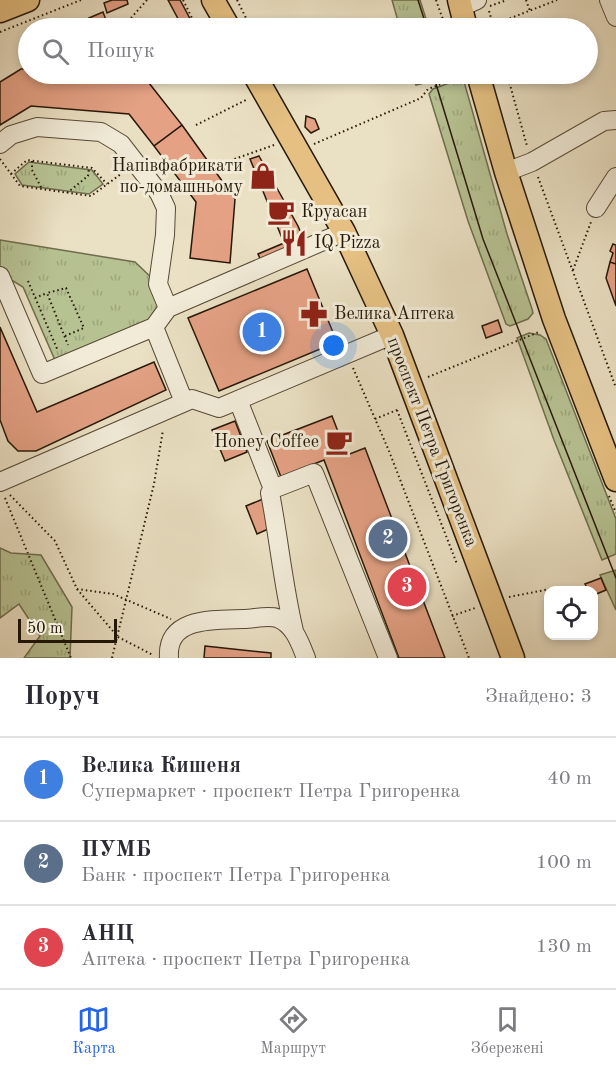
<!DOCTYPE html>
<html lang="uk">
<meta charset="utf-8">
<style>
body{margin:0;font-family:"Old Standard TT",serif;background:#f7f7f7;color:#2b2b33}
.controls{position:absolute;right:18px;bottom:18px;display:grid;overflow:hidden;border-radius:12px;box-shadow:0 3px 9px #0003}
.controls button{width:54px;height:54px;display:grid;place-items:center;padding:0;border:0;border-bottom:2px solid #e1e1e2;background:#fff;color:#2b2b33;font:30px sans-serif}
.scale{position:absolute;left:18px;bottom:15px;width:99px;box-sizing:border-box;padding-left:6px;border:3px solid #261807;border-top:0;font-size:16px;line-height:21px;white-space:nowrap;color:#261807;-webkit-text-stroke:4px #f1ebd8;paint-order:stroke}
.you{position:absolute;left:334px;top:346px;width:21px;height:21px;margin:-15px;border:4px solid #fff;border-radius:50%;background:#1a73e8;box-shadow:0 0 0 9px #1a73e833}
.badge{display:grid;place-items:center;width:39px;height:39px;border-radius:50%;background:#2563eb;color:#fff;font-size:20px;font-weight:700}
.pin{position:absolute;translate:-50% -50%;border:3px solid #fff;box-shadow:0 2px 6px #0006}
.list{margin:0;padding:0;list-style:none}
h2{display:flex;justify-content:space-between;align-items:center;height:78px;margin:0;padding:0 24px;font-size:26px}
h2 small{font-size:20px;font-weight:400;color:#7c7c81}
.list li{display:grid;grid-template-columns:39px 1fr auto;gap:18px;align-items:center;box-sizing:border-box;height:84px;padding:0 24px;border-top:2px solid #e1e1e2}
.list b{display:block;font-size:22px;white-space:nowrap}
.list p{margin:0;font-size:20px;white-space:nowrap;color:#7c7c81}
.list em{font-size:20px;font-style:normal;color:#7c7c81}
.icon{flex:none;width:33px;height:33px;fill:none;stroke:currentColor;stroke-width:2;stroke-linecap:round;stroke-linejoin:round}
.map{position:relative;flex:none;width:616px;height:658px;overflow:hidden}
.search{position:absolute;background:#fff;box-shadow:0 3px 9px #0003;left:18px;right:18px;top:18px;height:66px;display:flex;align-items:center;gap:15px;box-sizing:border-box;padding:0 21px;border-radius:33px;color:#7c7c81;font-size:22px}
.sheet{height:330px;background:#fff}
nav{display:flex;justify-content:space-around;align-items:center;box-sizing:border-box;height:84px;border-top:2px solid #e1e1e2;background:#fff;font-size:16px;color:#7c7c81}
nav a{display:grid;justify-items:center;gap:3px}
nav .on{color:#2563eb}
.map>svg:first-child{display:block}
</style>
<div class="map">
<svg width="616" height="658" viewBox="0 0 616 658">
<defs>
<pattern id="grass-tufts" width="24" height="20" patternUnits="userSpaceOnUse" patternTransform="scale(1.5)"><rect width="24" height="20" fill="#b7c293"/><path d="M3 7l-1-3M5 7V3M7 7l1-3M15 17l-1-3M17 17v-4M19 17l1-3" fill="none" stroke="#9da67d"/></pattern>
</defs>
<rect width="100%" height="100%" fill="#eae0c3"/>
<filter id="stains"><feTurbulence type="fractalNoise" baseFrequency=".00333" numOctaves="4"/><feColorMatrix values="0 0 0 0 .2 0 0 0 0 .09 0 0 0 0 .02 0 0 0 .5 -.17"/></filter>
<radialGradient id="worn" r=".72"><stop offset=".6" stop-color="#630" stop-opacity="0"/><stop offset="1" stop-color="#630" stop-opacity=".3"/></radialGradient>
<!-- grass -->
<path fill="url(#grass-tufts)" stroke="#6e6d4d" stroke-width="1.5" d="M 392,0 L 420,0 L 429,28 L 400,28 Z
M 413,74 L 442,74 L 444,78 L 416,85 Z
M 463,78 L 507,234 L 532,309 L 533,313 L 528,319 L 510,326 L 506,324 L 468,221 L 429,94 L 433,89 Z
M 29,162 L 92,170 L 103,184 L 89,194 L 22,185 L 15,174 Z
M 0,240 L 135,262 L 158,284 L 168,308 L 154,327 L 58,367 L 23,287 L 0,273 Z
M 529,333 L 540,335 L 546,339 L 616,519 L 616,554 L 602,560 L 554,440 L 517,338 Z
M 0,548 L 11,553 L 41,555 L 72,607 L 70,658 L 24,658 L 40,636 L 19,604 L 0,618 Z
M 616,570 L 616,610 L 600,575 Z"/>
<!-- building -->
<path fill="#e4a184" stroke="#261807" stroke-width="1.5" d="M 112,0 L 127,0 L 128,4 L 107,13 L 104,3 Z
M 168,0 L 180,0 L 195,28 L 183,28 Z
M 103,12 L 106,20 L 93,26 L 89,18 Z
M 21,69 L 28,69 L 28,74 L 65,74 L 149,83 L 182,125 L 154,146 L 129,114 L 31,106 L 0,125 L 0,82 Z
M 306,116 L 315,119 L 319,129 L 311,133 L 305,127 Z
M 182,125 L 235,199 L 230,263 L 190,258 L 196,202 L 154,146 Z
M 259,156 L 298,226 L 306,245 L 262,263 L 258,254 L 284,243 L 250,159 Z
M 613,244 L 616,245 L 616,264 L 610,262 L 613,253 L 610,251 Z
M 610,262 L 616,264 L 616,306 L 606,278 Z
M 307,269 L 337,342 L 219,391 L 188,318 Z
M 498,320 L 502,332 L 486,338 L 482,326 Z
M 0,327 L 37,412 L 154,362 L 166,390 L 36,451 L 18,451 L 8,441 L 0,420 Z
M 332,416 L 347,455 L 365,448 L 445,658 L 399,658 L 324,460 L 281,477 L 267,441 Z
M 235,421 L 247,452 L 225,461 L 212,430 Z
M 263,499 L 275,526 L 257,534 L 246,506 Z
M 601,578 L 606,590 L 594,595 L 594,590 L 588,590 L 585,584 Z
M 205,646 L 271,653 L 271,658 L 204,658 Z"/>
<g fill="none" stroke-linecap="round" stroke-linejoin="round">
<defs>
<path id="minor" d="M 609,0 L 616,17
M 461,7 L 477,0
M 0,144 L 11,135 L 37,127 L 101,132 L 121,144 L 159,193 L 166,208 L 165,235 L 158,284 L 168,308
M 506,172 L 532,162 L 604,121 L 616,120
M 596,208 L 616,177
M 0,276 L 42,374 L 154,327
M 238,400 L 273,489 L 314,473 L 388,658
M 184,402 L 154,327 L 168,308 L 344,232
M 0,482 L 192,399 L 219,408 L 392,335
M 273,489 L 270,493 C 279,539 283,585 294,631
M 169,658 C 166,616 216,620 244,619 C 253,619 268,615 277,618 C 294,624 300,643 306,658"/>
<path id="major" d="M 213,0 L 229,28
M 459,0 L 466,28
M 0,11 L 28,0
M 254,74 L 344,232 L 392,335 L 513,658
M 478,74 L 506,172 L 554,319 L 616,480"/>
</defs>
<!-- minor casing -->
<use href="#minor" stroke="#574a36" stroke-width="20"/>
<!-- major casing -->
<use href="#major" stroke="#261807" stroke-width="25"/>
<!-- path -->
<path stroke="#261807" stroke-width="2" stroke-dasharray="1.5 3" stroke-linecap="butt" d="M 183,0 L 197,28
M 237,0 L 251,28
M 436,0 L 446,28
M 526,0 L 530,11
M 490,6 L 507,0
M 489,11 L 494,28
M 493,25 L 557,0
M 122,28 L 147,0
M 0,32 L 81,0
M 507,74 L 527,146
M 160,82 L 179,74
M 196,125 L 248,99
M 314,144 L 421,98 L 428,89 L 462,76
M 0,159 L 20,186 L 91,196 L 125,171
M 32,161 L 32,170 L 42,189
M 226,162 L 274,145
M 11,174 L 27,160 L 92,168 L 107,184
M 538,177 L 616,388
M 67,193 L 88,176 L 89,168
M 573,270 L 591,222
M 28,281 L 58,351
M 35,298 L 47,293
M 65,336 L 84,328 L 66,288 L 47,293 L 68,345
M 353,368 L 389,451 L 469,658
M 428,377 L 539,332
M 397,410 L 457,564
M 375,419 L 397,410
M 10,495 L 55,541 L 77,589 L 113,594 L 171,619
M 609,496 L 616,513
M 5,498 L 71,658
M 77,589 L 118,637 L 153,655
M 509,597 L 550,589
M 452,616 L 475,608
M 112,658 L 154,484 L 163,430"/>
<!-- minor -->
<use href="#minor" stroke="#f1ebd8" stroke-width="18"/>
<!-- major -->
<use href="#major" stroke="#e5c082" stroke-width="22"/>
<!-- tram -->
<path stroke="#261807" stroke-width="1.5" d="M 418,0 L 427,28
M 433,74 L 483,239 L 616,578"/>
</g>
<!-- icons -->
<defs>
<symbol id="shop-bare" viewBox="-9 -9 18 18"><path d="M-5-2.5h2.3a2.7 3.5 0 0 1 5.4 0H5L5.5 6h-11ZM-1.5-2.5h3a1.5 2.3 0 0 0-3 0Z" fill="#8f2418" stroke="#f1ebd8" stroke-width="2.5" paint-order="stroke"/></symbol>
<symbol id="cafe-bare" viewBox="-9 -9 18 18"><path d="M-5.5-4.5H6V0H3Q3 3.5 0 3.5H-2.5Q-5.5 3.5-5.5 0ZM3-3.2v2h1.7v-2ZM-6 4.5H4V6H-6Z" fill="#8f2418" stroke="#f1ebd8" stroke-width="2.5" paint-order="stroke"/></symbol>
<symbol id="restaurant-bare" viewBox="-9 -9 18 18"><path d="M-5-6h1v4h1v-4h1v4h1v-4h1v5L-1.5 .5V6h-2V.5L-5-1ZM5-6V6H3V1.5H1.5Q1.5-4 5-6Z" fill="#8f2418" stroke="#f1ebd8" stroke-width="2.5" paint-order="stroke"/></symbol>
<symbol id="pharmacy-bare" viewBox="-9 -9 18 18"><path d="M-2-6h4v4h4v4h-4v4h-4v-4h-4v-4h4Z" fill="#8f2418" stroke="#f1ebd8" stroke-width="2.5" paint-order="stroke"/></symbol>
</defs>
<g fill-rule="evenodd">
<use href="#shop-bare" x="244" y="157" width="38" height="38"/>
<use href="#cafe-bare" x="262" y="193" width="38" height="38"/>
<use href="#restaurant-bare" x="275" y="224" width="38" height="38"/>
<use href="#pharmacy-bare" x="295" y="295" width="38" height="38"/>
<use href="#cafe-bare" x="320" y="423" width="38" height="38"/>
</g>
<g text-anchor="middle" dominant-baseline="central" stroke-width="6" stroke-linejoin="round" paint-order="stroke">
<!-- poi labels -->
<g font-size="18" fill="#261807" stroke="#f1ebd8" text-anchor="start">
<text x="243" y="166" text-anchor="end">Напівфабрикати<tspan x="243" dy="21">по-домашньому</tspan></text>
<text x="301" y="212">Круасан</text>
<text x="314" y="243">IQ Pizza</text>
<text x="334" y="314">Велика Аптека</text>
<text x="319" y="442" text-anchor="end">Honey Coffee</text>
</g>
<!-- street labels -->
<g font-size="18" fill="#261807" stroke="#f1ebd8">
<text transform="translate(432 442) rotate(69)">проспект Петра Григоренка</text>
</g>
</g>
<rect width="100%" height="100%" filter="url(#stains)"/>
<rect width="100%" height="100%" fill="url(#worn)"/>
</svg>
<div class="controls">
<button><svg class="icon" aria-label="locate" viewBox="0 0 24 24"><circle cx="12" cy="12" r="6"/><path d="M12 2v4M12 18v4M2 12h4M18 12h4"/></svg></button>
</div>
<div class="scale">50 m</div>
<div class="you"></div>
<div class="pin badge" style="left:262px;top:332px;background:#3f7fe0">1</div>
<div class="pin badge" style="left:388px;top:539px;background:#5c6f8a">2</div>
<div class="pin badge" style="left:407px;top:587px;background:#e0444e">3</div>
<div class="search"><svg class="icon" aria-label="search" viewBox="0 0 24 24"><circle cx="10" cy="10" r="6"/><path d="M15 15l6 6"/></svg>Пошук</div>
</div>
<section class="sheet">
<h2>Поруч<small>Знайдено: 3</small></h2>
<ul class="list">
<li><span class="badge" style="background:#3f7fe0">1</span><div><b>Велика Кишеня</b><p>Супермаркет · проспект Петра Григоренка</p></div><em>40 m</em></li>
<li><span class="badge" style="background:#5c6f8a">2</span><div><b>ПУМБ</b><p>Банк · проспект Петра Григоренка</p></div><em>100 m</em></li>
<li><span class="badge" style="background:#e0444e">3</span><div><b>АНЦ</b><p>Аптека · проспект Петра Григоренка</p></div><em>130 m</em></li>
</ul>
</section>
<nav>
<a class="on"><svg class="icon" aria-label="map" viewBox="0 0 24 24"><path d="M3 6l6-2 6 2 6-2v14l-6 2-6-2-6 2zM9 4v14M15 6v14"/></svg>Карта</a>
<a><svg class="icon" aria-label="directions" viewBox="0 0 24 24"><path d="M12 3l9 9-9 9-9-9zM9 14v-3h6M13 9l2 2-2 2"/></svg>Маршрут</a>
<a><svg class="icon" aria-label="saved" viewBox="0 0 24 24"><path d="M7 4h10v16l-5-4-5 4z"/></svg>Збережені</a>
</nav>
